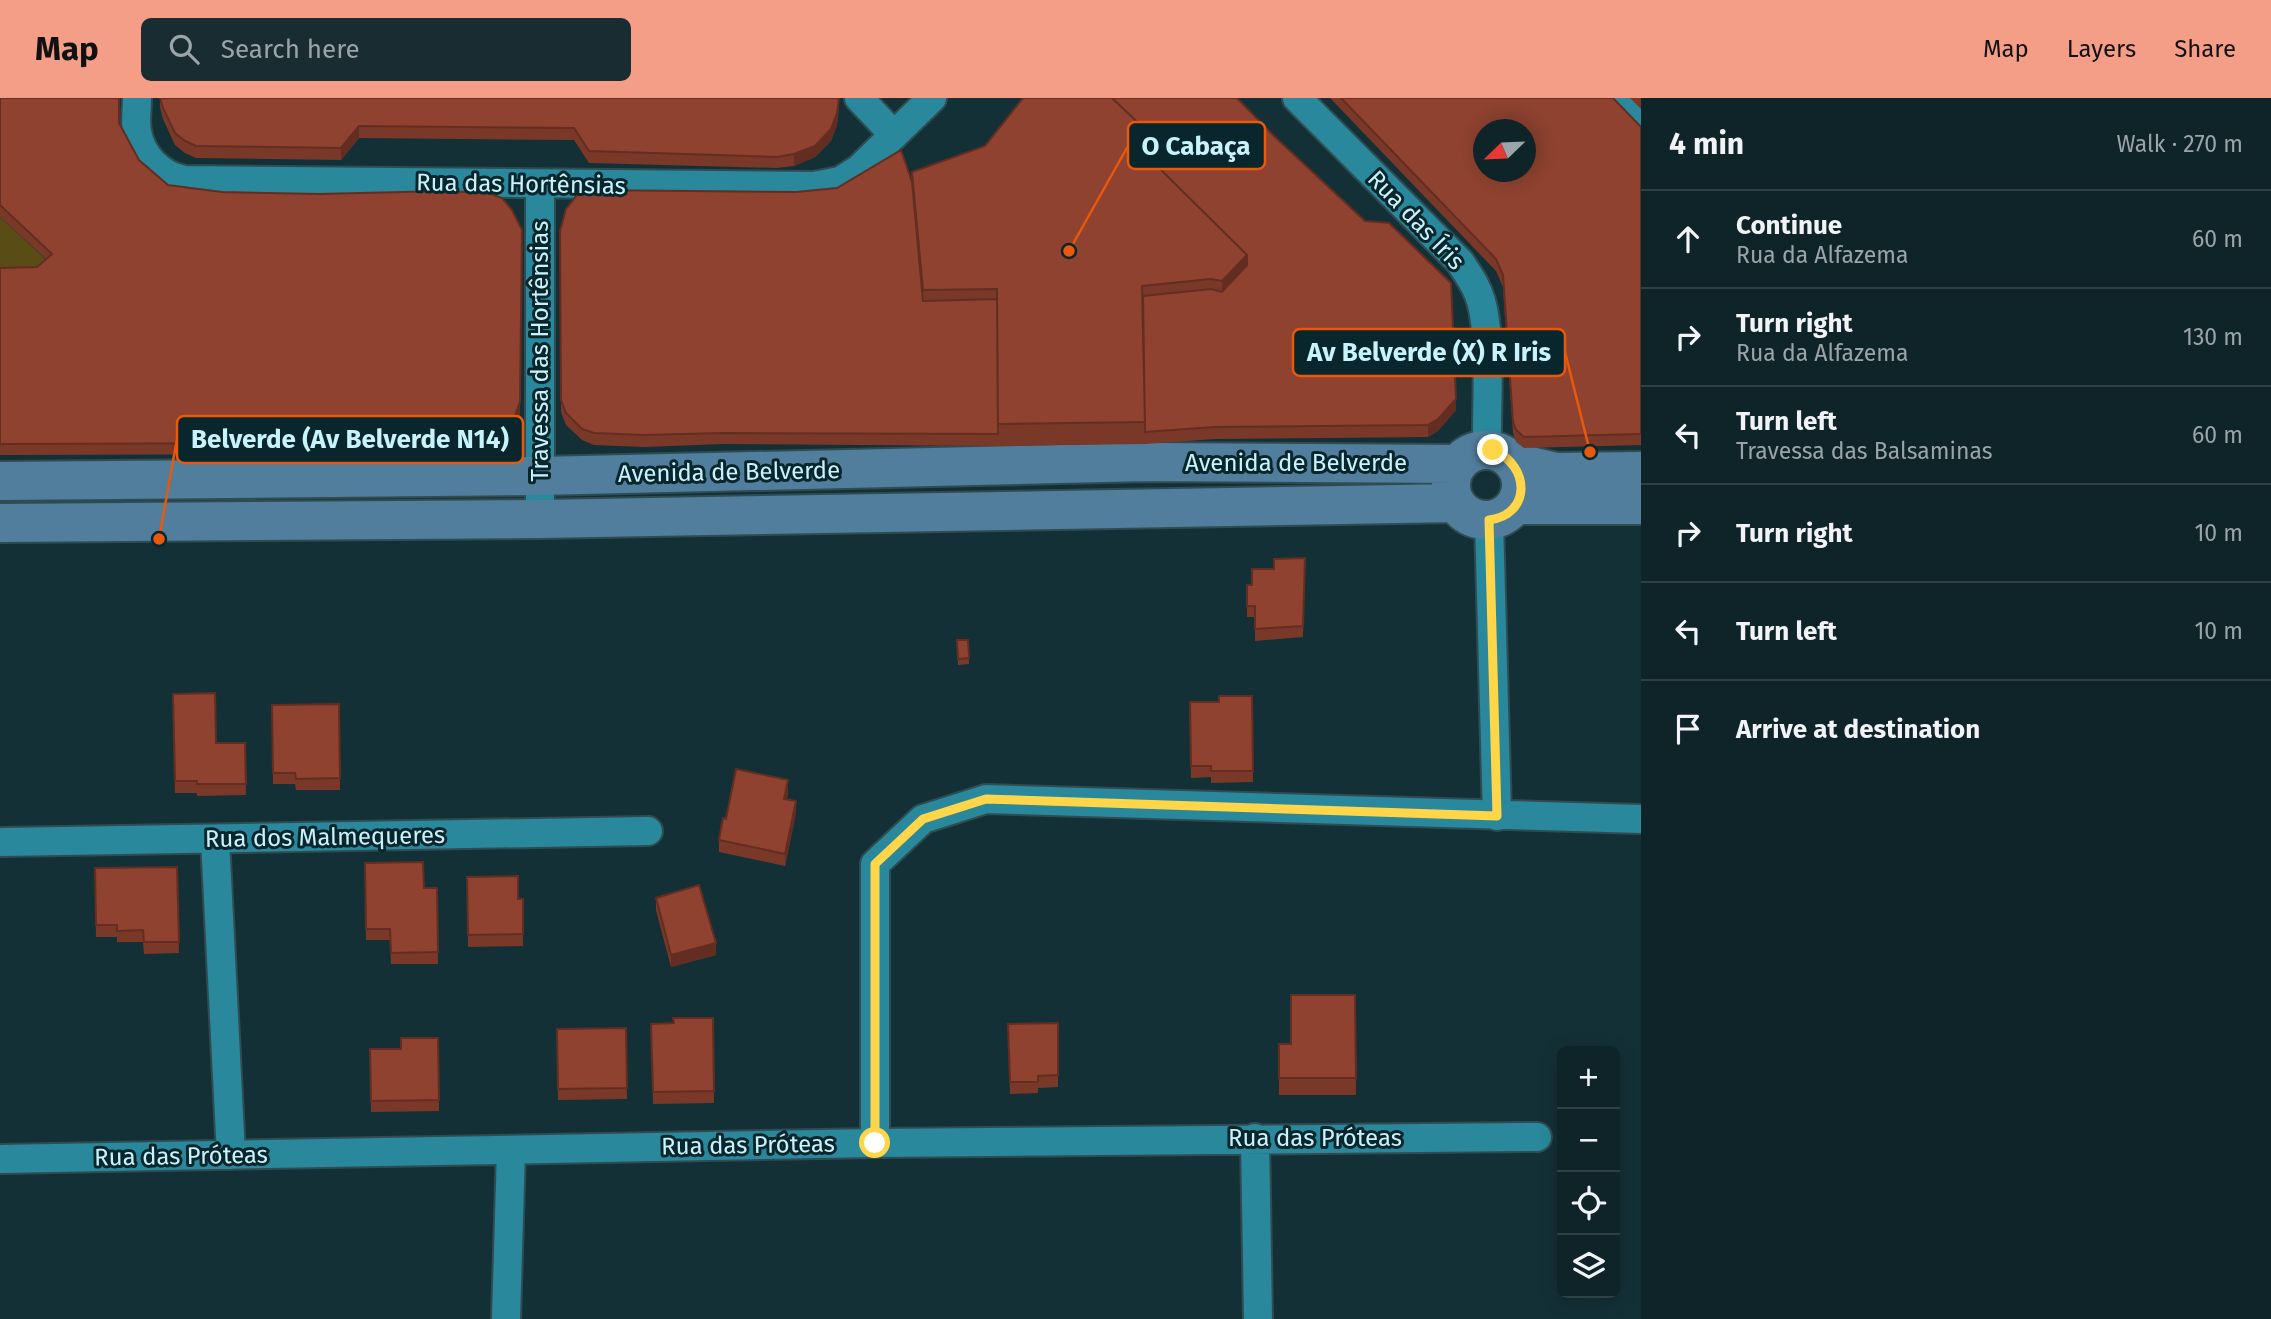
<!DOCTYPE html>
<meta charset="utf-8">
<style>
body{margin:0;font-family:"Fira Sans",sans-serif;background:#182c31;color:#f1f3f6}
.controls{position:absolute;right:21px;bottom:21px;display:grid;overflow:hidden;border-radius:10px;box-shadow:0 4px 18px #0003}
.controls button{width:63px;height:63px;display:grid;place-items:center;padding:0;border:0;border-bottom:2px solid #2f4146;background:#0f2429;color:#f1f3f6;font:35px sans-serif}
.compass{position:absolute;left:1473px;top:21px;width:63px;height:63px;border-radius:50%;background:#0f2429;box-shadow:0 4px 18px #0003;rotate:247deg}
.stop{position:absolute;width:21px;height:21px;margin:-16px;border:5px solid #ffd54a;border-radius:50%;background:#fff}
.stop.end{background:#ffd54a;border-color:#fff;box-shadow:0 2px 7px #0008}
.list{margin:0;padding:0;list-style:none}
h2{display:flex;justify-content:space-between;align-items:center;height:91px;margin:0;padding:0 28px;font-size:30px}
h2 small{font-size:23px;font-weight:400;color:#9ba4a8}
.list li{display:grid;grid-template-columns:46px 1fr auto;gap:21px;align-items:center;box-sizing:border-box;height:98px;padding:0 28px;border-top:2px solid #2f4146}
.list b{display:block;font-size:26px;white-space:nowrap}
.list p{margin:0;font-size:23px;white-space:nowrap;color:#9ba4a8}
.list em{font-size:23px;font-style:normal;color:#9ba4a8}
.icon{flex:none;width:38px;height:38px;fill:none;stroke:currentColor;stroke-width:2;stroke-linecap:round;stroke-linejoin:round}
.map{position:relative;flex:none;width:1641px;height:1221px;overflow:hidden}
header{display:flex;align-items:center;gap:42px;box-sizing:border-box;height:98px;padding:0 35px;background:#f49e88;color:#111}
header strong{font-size:33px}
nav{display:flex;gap:38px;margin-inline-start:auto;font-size:24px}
.search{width:490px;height:63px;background:#182c31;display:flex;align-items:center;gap:18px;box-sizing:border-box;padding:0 24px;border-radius:10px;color:#9ba4a8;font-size:26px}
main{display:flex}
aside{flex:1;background:#0f2429}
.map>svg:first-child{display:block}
</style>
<header>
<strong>Map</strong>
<div class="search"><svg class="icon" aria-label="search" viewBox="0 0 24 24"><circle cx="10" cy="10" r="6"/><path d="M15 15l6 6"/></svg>Search here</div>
<nav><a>Map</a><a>Layers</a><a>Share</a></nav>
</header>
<main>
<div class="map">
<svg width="1641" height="1221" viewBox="0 0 1641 1221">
<rect width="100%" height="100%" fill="#143037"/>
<!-- green -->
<path fill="#594c14" d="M 0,119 L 52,167 L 0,182 Z"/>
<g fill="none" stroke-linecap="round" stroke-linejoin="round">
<defs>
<path id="minor" d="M 137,0 C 137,11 135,23 137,33 C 141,58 160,77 184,82 L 814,88 L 840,83 L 859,71 L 932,0
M 859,0 L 894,37
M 1297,0 L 1460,164 C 1468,176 1477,188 1481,203 C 1492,241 1486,310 1487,352
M 1616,0 L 1641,26
M 540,421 L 540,86
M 1489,422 L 1497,718
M 215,741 L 231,1057
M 2,744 L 648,733
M 1255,1040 L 1258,1221
M 875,1045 L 875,766 L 923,721 L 986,701 L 1641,721
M 0,1061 L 875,1045 L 1537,1039
M 506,1221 L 511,1052"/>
<path id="secondary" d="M1451 387a35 35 0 1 1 70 0a35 35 0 1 1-70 0Z
M 1513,364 L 1556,374 L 1641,373
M 0,383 L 540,378 L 1147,364 L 1458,366
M 1515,407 L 1641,407
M 0,425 L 540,421 L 1456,405"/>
</defs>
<!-- minor casing -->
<use href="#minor" stroke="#304c53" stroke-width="32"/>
<!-- secondary casing -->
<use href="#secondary" stroke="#304c53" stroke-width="42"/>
<!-- minor -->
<use href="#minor" stroke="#29889b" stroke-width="28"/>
<!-- secondary -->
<use href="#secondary" stroke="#517e9c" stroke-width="38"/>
</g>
<!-- wall -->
<path fill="#7a3928" d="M 0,0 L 119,25 L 139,62 L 168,87 L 520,316 L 515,329 L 507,339 L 487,350 L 475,352 L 310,356 L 0,357 L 0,170 L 37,169 L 46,161 L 0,119 Z
M 160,0 L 839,0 L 839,10 L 837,27 L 831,43 L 815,59 L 794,68 L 777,70 L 589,65 L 574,42 L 359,40 L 341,62 L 196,60 L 185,55 L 175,47 L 163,21 L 160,9 Z
M 1330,0 L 1613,0 L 1641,29 L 1641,347 L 1524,350 L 1516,344 L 1513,335 L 1503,189 L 1496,173 Z
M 1630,0 L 1641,0 L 1641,11 Z
M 985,48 L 1456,312 L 1438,333 L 1428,339 L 1215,341 L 1145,346 L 998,348 L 724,346 L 644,349 L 594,347 L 582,342 L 566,327 L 561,314 L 560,133 L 796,94 L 912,84 L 912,74 Z
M 1305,460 L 1303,539 L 1255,543 L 1255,519 L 1247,519 L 1247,487 L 1252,487 L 1274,471 Z
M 957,542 L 968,542 L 969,566 L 958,567 Z
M 173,596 L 216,645 L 245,645 L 246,697 L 197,698 L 197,695 L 175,695 Z
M 1252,598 L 1253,684 L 1211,685 L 1211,679 L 1191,680 L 1190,604 L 1219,604 Z
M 339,606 L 340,692 L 296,692 L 295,686 L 273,686 L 272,607 Z
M 788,694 L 787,701 L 796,715 L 785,768 L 719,754 L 719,742 L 726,721 Z
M 365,765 L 424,790 L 437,790 L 438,866 L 391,866 L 390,842 L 366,842 Z
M 177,769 L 179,855 L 144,856 L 143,844 L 117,844 L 117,839 L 96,839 L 95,770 Z
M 467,779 L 518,801 L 523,801 L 523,848 L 468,849 Z
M 656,800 L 716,857 L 671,869 L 656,812 Z
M 1355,897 L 1356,997 L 1279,997 L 1279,946 L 1291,946 Z
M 713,920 L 714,1005 L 653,1006 L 651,926 L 673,925 Z
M 1058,925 L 1058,989 L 1038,990 L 1038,995 L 1010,996 L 1008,926 Z
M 626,930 L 627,1001 L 558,1002 L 557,931 Z
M 438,940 L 439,1013 L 371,1014 L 370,951 L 401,951 Z"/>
<!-- shaded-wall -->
<path fill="#632e21" d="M 839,0 L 837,27 L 831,43 L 815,59 L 794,68 L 794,56 Z
M 359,28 L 359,40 L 341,62 L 341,50 Z
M 1155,41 L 1155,63 L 1149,70 L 1143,54 Z
M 522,132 L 520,316 L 515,329 L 507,339 L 487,350 L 475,352 L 475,341 Z
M 1247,157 L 1247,179 L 1222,205 L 1222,183 Z
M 1456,301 L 1456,312 L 1438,333 L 1428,339 L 1428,327 Z
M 788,682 L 788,694 L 784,713 L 784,701 Z
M 796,703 L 796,715 L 785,768 L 785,756 Z
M 716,845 L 716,857 L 671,869 L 671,857 Z"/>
<!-- building -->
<path fill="#8e422f" stroke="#632e21" stroke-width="2" fill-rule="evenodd" d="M 0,0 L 119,0 L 119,25 L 139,62 L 168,87 L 222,94 L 319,96 L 445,93 L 488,95 L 502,100 L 512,112 L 522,132 L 520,304 L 515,317 L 507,328 L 487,338 L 475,341 L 310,345 L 0,346 L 0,170 L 37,169 L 52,156 L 0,107 Z
M 160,0 L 839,0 L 837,15 L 831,31 L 815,48 L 794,56 L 777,59 L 589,53 L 574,30 L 359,28 L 341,50 L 196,48 L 185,43 L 175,35 L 163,10 Z
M 1023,0 L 1112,0 L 1155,41 L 1143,54 L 1247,157 L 1222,183 L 1211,181 L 1142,188 L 1145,324 L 998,326 L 997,191 L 923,192 L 912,74 L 985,48 Z
M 1112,0 L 1237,0 L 1273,37 L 1365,123 L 1389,125 L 1451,185 L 1456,301 L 1438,321 L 1428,327 L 1215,329 L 1145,334 L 1143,198 L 1211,191 L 1222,194 L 1247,167 L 1247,157 L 1148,59 L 1155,51 L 1155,41 Z
M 1341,0 L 1613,0 L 1641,29 L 1641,336 L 1524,339 L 1516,332 L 1513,324 L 1503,177 L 1496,161 ZM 1483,32 L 1525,32 L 1525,74 L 1483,74 Z
M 901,52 L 912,84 L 923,203 L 997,201 L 998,336 L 724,335 L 644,337 L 594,335 L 582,331 L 566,315 L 561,302 L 560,133 L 566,111 L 577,97 L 590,92 L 796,94 L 837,90 Z
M 1305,460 L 1303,528 L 1255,531 L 1255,508 L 1247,508 L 1247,487 L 1252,487 L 1252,471 L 1274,471 L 1274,461 Z
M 957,542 L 968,542 L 969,560 L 958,561 Z
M 215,595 L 216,645 L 245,645 L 246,686 L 197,686 L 197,683 L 175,683 L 173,596 Z
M 1219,598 L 1252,598 L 1253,673 L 1211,673 L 1211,668 L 1191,668 L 1190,604 L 1219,604 Z
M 339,606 L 340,680 L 296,681 L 295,675 L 273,675 L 272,607 Z
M 736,671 L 788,682 L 784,701 L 796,703 L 785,756 L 719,742 L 723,720 L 726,721 Z
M 423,764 L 424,790 L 437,790 L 438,854 L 391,855 L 390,831 L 366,831 L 365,765 Z
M 177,769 L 179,844 L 144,844 L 143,832 L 117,833 L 117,827 L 96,827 L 95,770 Z
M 518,778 L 518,801 L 523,801 L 523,836 L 468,837 L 467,779 Z
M 699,787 L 716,845 L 671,857 L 656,800 Z
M 1291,897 L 1355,897 L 1356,980 L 1279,980 L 1279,946 L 1291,946 Z
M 673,920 L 713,920 L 714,993 L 653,994 L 651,926 L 674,925 Z
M 1058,925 L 1058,977 L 1038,978 L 1038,984 L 1010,984 L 1008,926 Z
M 626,930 L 627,990 L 558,991 L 557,931 Z
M 401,940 L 438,940 L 439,1002 L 371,1003 L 370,951 L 401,951 Z"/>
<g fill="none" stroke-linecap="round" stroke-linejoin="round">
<!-- route -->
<path stroke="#ffd54a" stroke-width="9" d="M 875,1045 L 875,766 L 923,721 L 986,701 L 1497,718 L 1489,422 C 1531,417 1531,368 1493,352"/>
</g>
<g text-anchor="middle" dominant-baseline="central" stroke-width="6" stroke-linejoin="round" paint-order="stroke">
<!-- street labels -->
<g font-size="24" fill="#c8f2fc" stroke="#09262c">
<text transform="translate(521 86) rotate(1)">Rua das Hortênsias</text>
<text transform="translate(1416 122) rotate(46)">Rua das Íris</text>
<text transform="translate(540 253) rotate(-90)">Travessa das Hortênsias</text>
<text x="1296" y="365">Avenida de Belverde</text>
<text transform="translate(729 374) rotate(-1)">Avenida de Belverde</text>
<text transform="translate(325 739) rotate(-1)">Rua dos Malmequeres</text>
<text x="1315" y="1040">Rua das Próteas</text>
<text transform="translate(748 1047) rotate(-1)">Rua das Próteas</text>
<text transform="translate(181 1058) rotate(-1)">Rua das Próteas</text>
</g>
</g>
<!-- callouts -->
<path fill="none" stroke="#e8590c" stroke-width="2.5" d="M1069 153L1128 48M1590 354L1565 254M159 441L177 341"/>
<g fill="#e8590c" stroke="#09262c" stroke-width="2.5">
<circle cx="1069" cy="153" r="7"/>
<circle cx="1590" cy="354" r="7"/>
<circle cx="159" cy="441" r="7"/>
</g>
<g fill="#09262c" stroke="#e8590c" stroke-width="2.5">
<rect x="1128" y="24" width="137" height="47" rx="7"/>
<rect x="1293" y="231" width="272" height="47" rx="7"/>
<rect x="177" y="318" width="346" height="47" rx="7"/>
</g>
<g font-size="26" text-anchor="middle" font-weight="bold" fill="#c8f2fc">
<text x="1196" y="57">O Cabaça</text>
<text x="1429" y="263">Av Belverde (X) R Iris</text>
<text x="350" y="350">Belverde (Av Belverde N14)</text>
</g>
</svg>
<div class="controls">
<button>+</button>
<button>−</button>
<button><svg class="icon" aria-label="locate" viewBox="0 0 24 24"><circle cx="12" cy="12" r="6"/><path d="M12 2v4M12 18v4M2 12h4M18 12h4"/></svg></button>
<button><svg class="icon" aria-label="layers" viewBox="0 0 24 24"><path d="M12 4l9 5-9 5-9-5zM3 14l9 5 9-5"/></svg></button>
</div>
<svg class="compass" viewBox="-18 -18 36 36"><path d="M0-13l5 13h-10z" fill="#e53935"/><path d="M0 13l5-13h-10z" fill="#9ba4a8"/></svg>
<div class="stop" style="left:875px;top:1045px"></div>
<div class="stop end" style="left:1493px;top:352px"></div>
</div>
<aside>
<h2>4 min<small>Walk · 270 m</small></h2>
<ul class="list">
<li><svg class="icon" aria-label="ahead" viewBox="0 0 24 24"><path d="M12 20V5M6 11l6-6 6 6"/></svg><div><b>Continue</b><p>Rua da Alfazema</p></div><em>60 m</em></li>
<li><svg class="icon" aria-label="right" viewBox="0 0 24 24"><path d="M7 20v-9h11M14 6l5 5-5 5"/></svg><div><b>Turn right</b><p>Rua da Alfazema</p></div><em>130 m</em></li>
<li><svg class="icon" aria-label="left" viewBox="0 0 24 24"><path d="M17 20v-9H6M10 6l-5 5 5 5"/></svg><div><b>Turn left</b><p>Travessa das Balsaminas</p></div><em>60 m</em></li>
<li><svg class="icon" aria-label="right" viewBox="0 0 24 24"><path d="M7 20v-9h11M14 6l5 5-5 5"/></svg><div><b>Turn right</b></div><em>10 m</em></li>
<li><svg class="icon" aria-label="left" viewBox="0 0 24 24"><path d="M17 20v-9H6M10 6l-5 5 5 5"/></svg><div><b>Turn left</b></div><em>10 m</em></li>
<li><svg class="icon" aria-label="arrive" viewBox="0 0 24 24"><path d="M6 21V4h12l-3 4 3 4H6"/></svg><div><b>Arrive at destination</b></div></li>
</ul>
</aside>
</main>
